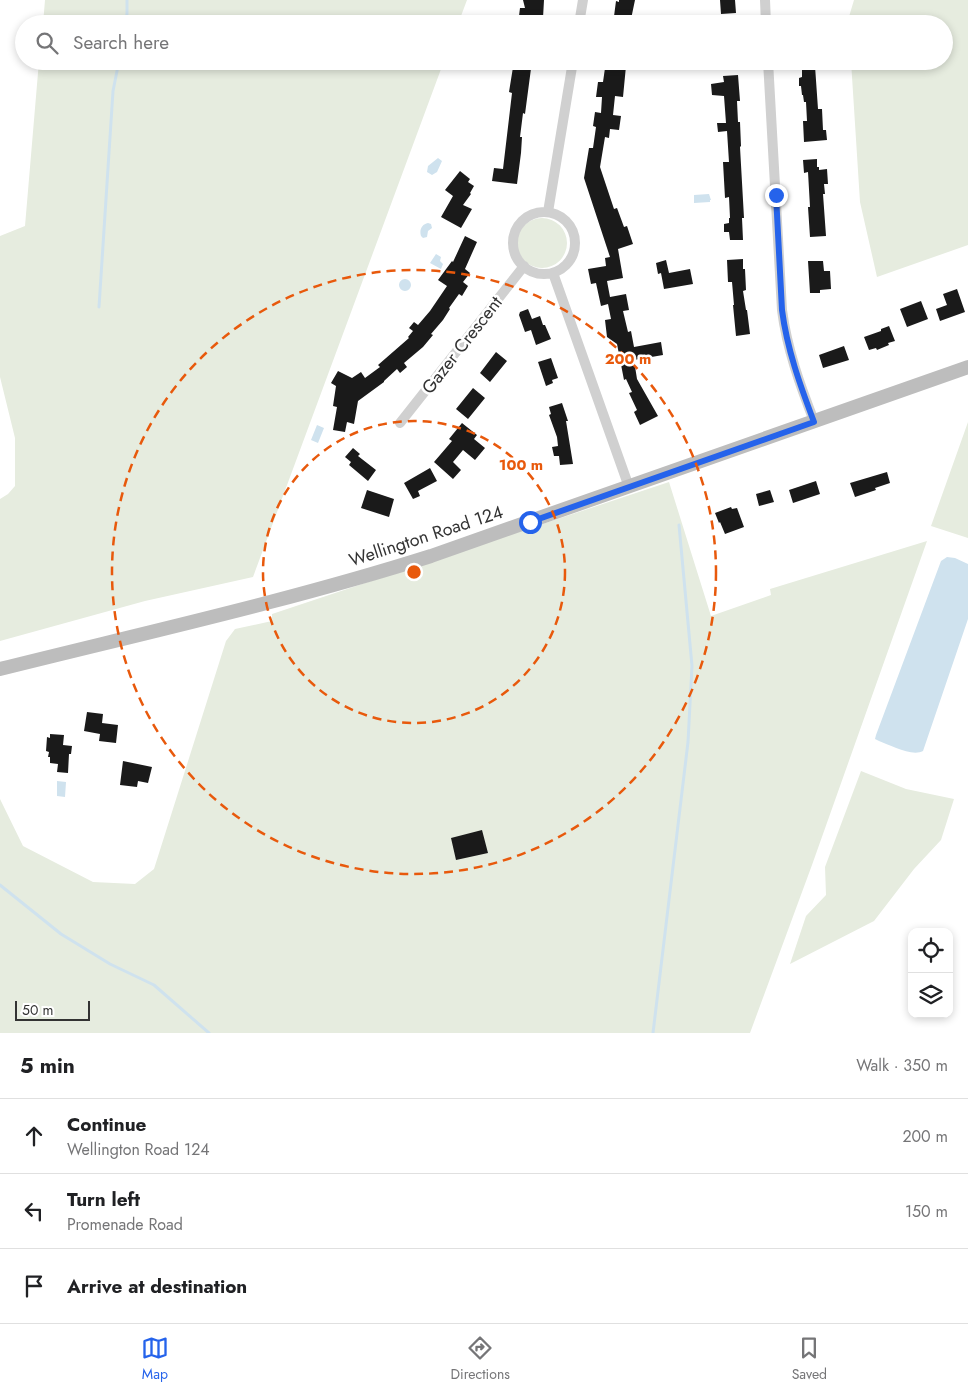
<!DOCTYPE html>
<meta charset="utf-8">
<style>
body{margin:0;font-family:Jost,sans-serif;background:#f2f2f2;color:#202124}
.controls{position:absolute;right:15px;bottom:15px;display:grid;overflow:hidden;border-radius:10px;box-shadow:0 2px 8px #0003}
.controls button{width:45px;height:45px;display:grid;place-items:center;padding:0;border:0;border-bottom:1px solid #e0e0e0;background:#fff;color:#202124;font:25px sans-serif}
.scale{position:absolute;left:15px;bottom:12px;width:75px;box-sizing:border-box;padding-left:5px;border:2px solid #333;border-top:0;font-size:14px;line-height:18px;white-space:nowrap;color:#333;-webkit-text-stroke:4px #fff;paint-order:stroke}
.stop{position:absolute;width:15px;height:15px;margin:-11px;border:4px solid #2563eb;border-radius:50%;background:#fff}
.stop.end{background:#2563eb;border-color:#fff;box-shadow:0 1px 5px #0008}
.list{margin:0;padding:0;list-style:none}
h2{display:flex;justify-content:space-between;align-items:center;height:65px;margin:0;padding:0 20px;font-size:21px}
h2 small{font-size:16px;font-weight:400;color:#757577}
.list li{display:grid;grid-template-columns:32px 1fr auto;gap:15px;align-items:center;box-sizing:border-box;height:75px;padding:0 20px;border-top:1px solid #e0e0e0}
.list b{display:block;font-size:19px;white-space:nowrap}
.list p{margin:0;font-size:16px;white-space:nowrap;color:#757577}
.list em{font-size:16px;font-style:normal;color:#757577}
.icon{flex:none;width:28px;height:28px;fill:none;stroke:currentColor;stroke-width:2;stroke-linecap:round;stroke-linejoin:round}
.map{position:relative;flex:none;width:968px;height:1033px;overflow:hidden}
.search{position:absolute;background:#fff;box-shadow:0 2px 8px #0003;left:15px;right:15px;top:15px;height:55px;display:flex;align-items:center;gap:12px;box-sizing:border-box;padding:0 18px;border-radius:28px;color:#757577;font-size:19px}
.sheet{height:290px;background:#fff}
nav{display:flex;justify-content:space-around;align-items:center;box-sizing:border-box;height:70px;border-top:1px solid #e0e0e0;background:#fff;font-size:14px;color:#757577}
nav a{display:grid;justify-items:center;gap:2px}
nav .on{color:#2563eb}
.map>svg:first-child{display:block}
</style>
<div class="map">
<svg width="968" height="1033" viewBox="0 0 968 1033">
<rect width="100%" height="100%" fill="#fff"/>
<!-- green -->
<path fill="#e6ecdf" d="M 45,0 L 467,0 L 458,24 L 43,24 Z
M 854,0 L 968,0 L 968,245 L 877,277 L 860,202 L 851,61 L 944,61 L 944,24 L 848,24 L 848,20 Z
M 39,61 L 444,61 L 253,577 L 145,601 L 0,641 L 0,499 L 8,494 L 15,486 L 15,438 L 0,377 L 0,236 L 25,226 Z
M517 243a25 25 0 1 1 50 0a25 25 0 1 1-50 0Z
M 968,422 L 968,538 L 931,526 Z
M 669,482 L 711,616 L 771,595 L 770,589 L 927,541 L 812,865 L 750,1033 L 0,1033 L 0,799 L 23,846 L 93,882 L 135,884 L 154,869 L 226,641 L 235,629 L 272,621 L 272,614 Z
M 861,771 L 906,789 L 954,799 L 941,840 L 914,869 L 874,921 L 790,964 L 806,916 L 826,895 L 825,867 Z"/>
<!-- water -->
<path fill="#cfe2ee" d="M 438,158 L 442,161 L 437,172 L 432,175 L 427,172 L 428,166 Z
M 709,194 L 711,200 L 710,200 L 710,202 L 694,203 L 694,195 Z
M 428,223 L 431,224 L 432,228 L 428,231 L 427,237 L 423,238 L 421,236 C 419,230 422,224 428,223 Z
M 436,254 L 441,257 L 440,261 L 443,264 L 441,269 L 430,263 Z
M399 285a6 6 0 1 1 12 0a6 6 0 1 1-12 0Z
M 317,425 L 324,428 L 318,443 L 311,440 Z
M 947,557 L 955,558 L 968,564 L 968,619 L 923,751 C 912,757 890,745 879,741 L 875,739 L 876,735 L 941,561 Z
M 57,781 L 66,782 L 65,797 L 57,796 Z"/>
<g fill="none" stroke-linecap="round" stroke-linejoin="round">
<!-- stream -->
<path stroke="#cfe2ee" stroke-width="3" d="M 126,24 L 127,13 L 127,0
M 99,307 L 113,91 L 119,61
M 0,885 L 61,934 L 110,964 L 154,985 L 209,1033
M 653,1033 L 688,742 L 692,666 L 679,525"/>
</g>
<!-- building -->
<path fill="#1a1a1a" d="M 523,0 L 544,0 L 543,18 L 534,18 L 534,24 L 518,24 L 520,8 L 525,8 Z
M 619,0 L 635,0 L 630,24 L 613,24 L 616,1 L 619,2 Z
M 720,0 L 735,0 L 736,13 L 721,14 Z
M 514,61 L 532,61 L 525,114 L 523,113 L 520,137 L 522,137 L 521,153 L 517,184 L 492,181 L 494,168 L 503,169 L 512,93 L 509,92 Z
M 606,61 L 622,61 L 621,66 L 626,66 L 623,97 L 615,96 L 613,115 L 621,116 L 619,130 L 610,129 L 609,138 L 605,137 L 600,167 L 614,209 L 617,208 L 624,227 L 627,226 L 633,244 L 618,249 L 623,278 L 607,281 L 610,297 L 626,294 L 629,310 L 623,311 L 628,332 L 631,331 L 634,347 L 661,342 L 663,355 L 634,360 L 637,379 L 658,416 L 640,425 L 634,412 L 637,410 L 629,393 L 632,392 L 626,379 L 624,380 L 617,344 L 607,337 L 605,320 L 611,319 L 608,304 L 601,306 L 596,283 L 591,284 L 588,269 L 606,266 L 605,258 L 610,257 L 584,178 L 589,148 L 593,148 L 596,127 L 593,126 L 595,112 L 601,113 L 602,97 L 596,97 L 598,82 L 603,82 Z
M 815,66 L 818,109 L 822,109 L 823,130 L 826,130 L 827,140 L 804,142 L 803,121 L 807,121 L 806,102 L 804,102 L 803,95 L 802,95 L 801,86 L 799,86 L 799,78 L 802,77 L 802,67 Z
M 738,75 L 740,101 L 737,101 L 738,122 L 740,122 L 741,146 L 740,147 L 744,218 L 742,218 L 743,240 L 730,240 L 729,232 L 724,232 L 724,224 L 729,223 L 729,218 L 730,218 L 729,197 L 725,198 L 723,162 L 729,162 L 727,131 L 718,132 L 717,123 L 726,123 L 724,96 L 712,95 L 711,84 L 724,82 L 723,76 Z
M 817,159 L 817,167 L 819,167 L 819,170 L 827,169 L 828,184 L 824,184 L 825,194 L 823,194 L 826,236 L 810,237 L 808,207 L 810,207 L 808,172 L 804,173 L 803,160 Z
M 460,171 L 470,179 L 468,182 L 474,186 L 470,193 L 471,194 L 463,205 L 472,209 L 461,228 L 441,217 L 453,196 L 445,190 Z
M 465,236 L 477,242 L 465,269 L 470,273 L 463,282 L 468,286 L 462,296 L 459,294 L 449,308 L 450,309 L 443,320 L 431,334 L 433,335 L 423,347 L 404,363 L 407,367 L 400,373 L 397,369 L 384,381 L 384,382 L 358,401 L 354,424 L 347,422 L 345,432 L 333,430 L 337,407 L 333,406 L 336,386 L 331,383 L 338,371 L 352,378 L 361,372 L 365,378 L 380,367 L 378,365 L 409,338 L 408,337 L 413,331 L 409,328 L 414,322 L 418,325 L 430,311 L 447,286 L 438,280 L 452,261 L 453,262 Z
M 743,259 L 743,269 L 745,269 L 746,290 L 743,291 L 746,310 L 747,310 L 750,334 L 736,336 L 733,305 L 734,305 L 732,282 L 728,282 L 727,260 Z
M 666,260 L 669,273 L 690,269 L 693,284 L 664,289 L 661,273 L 658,274 L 656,263 Z
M 808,261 L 823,261 L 824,271 L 830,271 L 831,289 L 820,290 L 820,293 L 810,293 Z
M 957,289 L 965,312 L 940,321 L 936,309 L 947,305 L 943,294 Z
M 921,301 L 928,319 L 907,327 L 900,309 Z
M 528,309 L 532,319 L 540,316 L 543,325 L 545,325 L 551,339 L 536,345 L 531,330 L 525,332 L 519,315 L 520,312 Z
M 889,326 L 895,341 L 888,343 L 889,345 L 877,350 L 876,348 L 869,350 L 864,337 L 881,331 L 881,329 Z
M 844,346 L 849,360 L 823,368 L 819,355 Z
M 496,352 L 507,361 L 490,382 L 480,373 Z
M 551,358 L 558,378 L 552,380 L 553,383 L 546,386 L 538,362 Z
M 473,388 L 485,398 L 468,419 L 456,409 Z
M 562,403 L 568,421 L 566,421 L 573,464 L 560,465 L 559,456 L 554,456 L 552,447 L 558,446 L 557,437 L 549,415 L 551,414 L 549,407 Z
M 462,423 L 477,435 L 474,439 L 485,448 L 475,460 L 463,450 L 453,462 L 461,470 L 453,479 L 434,462 L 452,441 L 449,439 Z
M 353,448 L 360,454 L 358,456 L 376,470 L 368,481 L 349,465 L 351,462 L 345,457 Z
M 430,468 L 437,481 L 418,491 L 420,496 L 413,499 L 404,483 Z
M 887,472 L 890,483 L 875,488 L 876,490 L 855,497 L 850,483 Z
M 816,481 L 820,494 L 793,503 L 789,490 Z
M 367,490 L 394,499 L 389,517 L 361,508 Z
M 770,490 L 774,502 L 759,506 L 756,494 Z
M 731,507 L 732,509 L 737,508 L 744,527 L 725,534 L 720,522 L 719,523 L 715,513 Z
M 87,712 L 103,714 L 102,723 L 118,725 L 116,743 L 99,741 L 100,734 L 84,731 Z
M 50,734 L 64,735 L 63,745 L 72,746 L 71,754 L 69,754 L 68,773 L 57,772 L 58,764 L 50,763 L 50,757 L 48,757 L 49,752 L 46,751 L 47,737 L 50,738 Z
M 123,761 L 152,767 L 148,783 L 138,781 L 137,787 L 120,785 Z
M 482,830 L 488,853 L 456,860 L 451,838 Z"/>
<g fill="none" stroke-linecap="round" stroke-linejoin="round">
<!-- street -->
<path stroke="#d0d0d0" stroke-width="10" d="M 765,0 L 766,24
M 579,24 L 583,0
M 768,61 L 782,310 C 787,349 800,385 814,421
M 548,212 L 573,61
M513 243a31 31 0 1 1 62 0a31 31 0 1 1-62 0Z
M 553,273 L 629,487
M 400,423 L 524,266"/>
<!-- secondary -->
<path stroke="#bdbdbd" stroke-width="14" d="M 0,669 C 144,633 289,601 431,556 L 968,367"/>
</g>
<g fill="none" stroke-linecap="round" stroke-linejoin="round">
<!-- route -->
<path stroke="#2563eb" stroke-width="6" d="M 530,522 L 814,422 C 800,385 787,349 782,310 L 776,195"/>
</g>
<!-- distance rings -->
<g fill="none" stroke="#e8590c" stroke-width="2.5" stroke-dasharray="9 6">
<circle cx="414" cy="572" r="151"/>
<circle cx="414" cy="572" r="302"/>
</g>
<g text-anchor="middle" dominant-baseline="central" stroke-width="5" stroke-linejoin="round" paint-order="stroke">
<!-- street labels -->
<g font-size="18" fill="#333" stroke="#fff">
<text transform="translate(462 345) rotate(-52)">Gazer Crescent</text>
<text transform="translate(426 536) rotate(-18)">Wellington Road 124</text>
</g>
</g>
<circle cx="414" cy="572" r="8" fill="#e8590c" stroke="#fff" stroke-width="2.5"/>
<g font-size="15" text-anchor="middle" font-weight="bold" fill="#e8590c" stroke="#fff" stroke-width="5" stroke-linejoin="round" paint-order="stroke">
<text x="628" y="364">200 m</text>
<text x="521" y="470">100 m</text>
</g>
</svg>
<div class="controls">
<button><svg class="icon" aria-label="locate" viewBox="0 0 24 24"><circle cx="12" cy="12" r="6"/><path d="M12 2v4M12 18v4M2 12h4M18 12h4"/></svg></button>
<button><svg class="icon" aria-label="layers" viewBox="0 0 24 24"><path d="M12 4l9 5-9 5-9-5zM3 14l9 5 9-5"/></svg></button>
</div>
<div class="scale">50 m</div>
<div class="stop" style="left:530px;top:522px"></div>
<div class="stop end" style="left:776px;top:195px"></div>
<div class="search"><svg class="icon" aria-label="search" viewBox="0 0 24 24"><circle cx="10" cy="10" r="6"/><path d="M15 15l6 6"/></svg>Search here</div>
</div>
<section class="sheet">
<h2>5 min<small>Walk · 350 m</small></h2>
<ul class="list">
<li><svg class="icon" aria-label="ahead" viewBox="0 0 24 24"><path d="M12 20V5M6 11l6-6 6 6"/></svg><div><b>Continue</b><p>Wellington Road 124</p></div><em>200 m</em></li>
<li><svg class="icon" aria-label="left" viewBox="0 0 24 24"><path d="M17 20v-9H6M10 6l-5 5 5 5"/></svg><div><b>Turn left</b><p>Promenade Road</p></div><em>150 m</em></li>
<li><svg class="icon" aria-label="arrive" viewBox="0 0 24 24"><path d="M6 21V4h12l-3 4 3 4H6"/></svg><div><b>Arrive at destination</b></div></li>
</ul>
</section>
<nav>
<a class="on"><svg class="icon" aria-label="map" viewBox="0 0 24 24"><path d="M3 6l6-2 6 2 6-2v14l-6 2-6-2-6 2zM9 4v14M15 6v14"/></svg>Map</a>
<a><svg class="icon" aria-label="directions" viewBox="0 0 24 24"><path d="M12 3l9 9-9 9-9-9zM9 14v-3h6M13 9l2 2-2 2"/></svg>Directions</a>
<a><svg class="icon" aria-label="saved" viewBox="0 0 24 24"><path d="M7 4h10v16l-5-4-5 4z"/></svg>Saved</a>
</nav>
